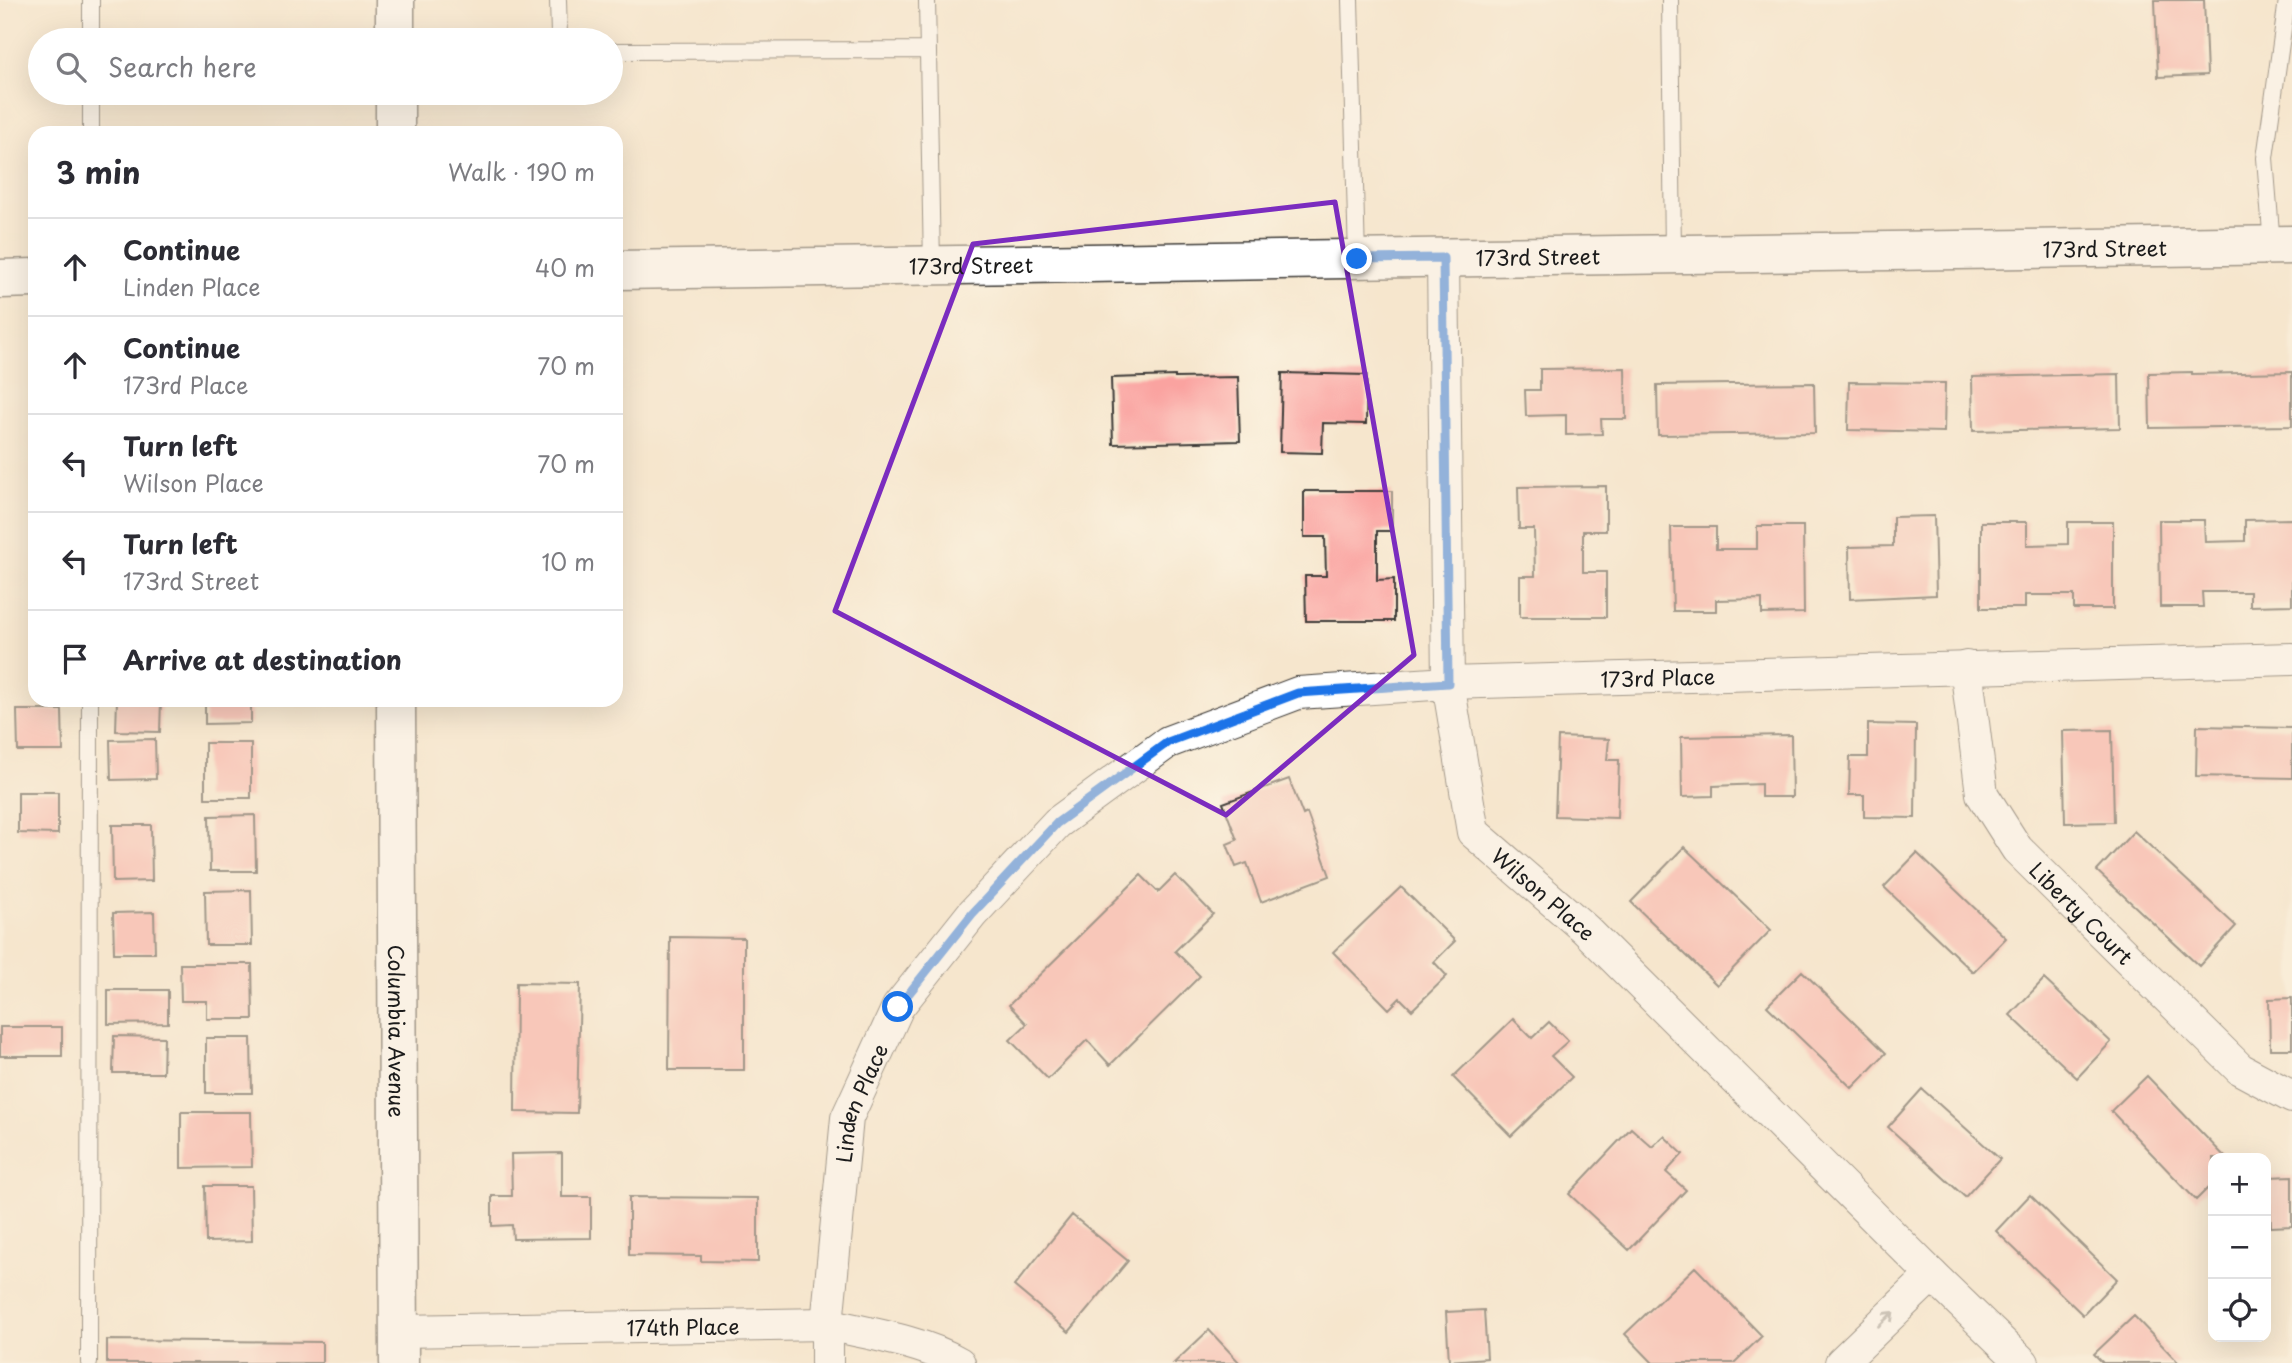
<!DOCTYPE html>
<meta charset="utf-8">
<style>
body{margin:0;font-family:"Playpen Sans",sans-serif;background:#f2f2f3;color:#2b2b33}
.controls{position:absolute;right:21px;bottom:21px;display:grid;overflow:hidden;border-radius:14px;box-shadow:0 7px 28px #0002}
.controls button{width:63px;height:63px;display:grid;place-items:center;padding:0;border:0;border-bottom:2px solid #e1e1e2;background:#fff;color:#2b2b33;font:35px sans-serif}
.stop{position:absolute;width:21px;height:21px;margin:-16px;border:5px solid #1a73e8;border-radius:50%;background:#fff}
.stop.end{background:#1a73e8;border-color:#fff;box-shadow:0 2px 7px #0008}
.list{margin:0;padding:0;list-style:none}
h2{display:flex;justify-content:space-between;align-items:center;height:91px;margin:0;padding:0 28px;font-size:30px}
h2 small{font-size:23px;font-weight:400;color:#7c7c81}
.list li{display:grid;grid-template-columns:46px 1fr auto;gap:21px;align-items:center;box-sizing:border-box;height:98px;padding:0 28px;border-top:2px solid #e1e1e2}
.list b{display:block;font-size:26px;white-space:nowrap}
.list p{margin:0;font-size:23px;white-space:nowrap;color:#7c7c81}
.list em{font-size:23px;font-style:normal;color:#7c7c81}
.icon{flex:none;width:38px;height:38px;fill:none;stroke:currentColor;stroke-width:2;stroke-linecap:round;stroke-linejoin:round}
.map{position:relative;flex:none;width:2292px;height:1363px;overflow:hidden}
.search{position:absolute;background:#fff;box-shadow:0 7px 28px #0002;left:28px;top:28px;width:595px;height:77px;display:flex;align-items:center;gap:18px;box-sizing:border-box;padding:0 24px;border-radius:38px;color:#7c7c81;font-size:26px}
.panel{position:absolute;background:#fff;box-shadow:0 7px 28px #0002;left:28px;top:126px;width:595px;height:581px;border-radius:21px}
.map>svg:first-child{display:block}
</style>
<div class="map">
<svg width="2292" height="1363" viewBox="0 0 2292 1363">
<rect width="100%" height="100%" fill="#fcf5e5"/>
<filter id="ink" filterUnits="userSpaceOnUse"><feTurbulence type="fractalNoise" baseFrequency=".0143" numOctaves="2"/><feDisplacementMap in="SourceGraphic" scale="14" xChannelSelector="R" yChannelSelector="G"/><feConvolveMatrix kernelMatrix="1 2 1 2 8 2 1 2 1" color-interpolation-filters="sRGB"/></filter>
<filter id="wash" filterUnits="userSpaceOnUse"><feTurbulence type="fractalNoise" baseFrequency=".00686" numOctaves="4" result="noise"/><feDisplacementMap in="SourceGraphic" scale="28" xChannelSelector="R" yChannelSelector="G"/><feGaussianBlur stdDeviation="1.57" result="paint"/><feColorMatrix in="noise" values="0 0 0 0 0 0 0 0 0 0 0 0 0 0 0 0 0 1.4 0 .05"/><feComposite in="paint" operator="in"/></filter>
<g filter="url(#wash)">
<rect width="100%" height="100%" fill="#f6e6cd"/>
<g id="blocks">
<!-- building -->
<path fill="#faa3a0" d="M 2155,0 L 2204,0 L 2207,75 L 2158,77 Z
M 1625,368 L 1626,419 L 1601,419 L 1602,434 L 1566,435 L 1566,415 L 1526,416 L 1525,390 L 1540,390 L 1540,369 Z
M 2192,372 L 2192,374 L 2292,372 L 2292,426 L 2150,428 L 2149,373 Z
M 1282,373 L 1367,375 L 1366,424 L 1323,423 L 1322,453 L 1280,452 Z
M 2119,374 L 2120,428 L 1973,431 L 1972,377 Z
M 1175,376 L 1175,378 L 1238,377 L 1240,441 L 1113,444 L 1111,378 Z
M 1849,382 L 1945,383 L 1944,432 L 1848,430 Z
M 1814,383 L 1815,433 L 1658,435 L 1657,385 Z
M 1606,486 L 1606,531 L 1583,531 L 1583,572 L 1606,572 L 1606,617 L 1520,617 L 1520,576 L 1535,576 L 1534,529 L 1519,529 L 1518,487 Z
M 1304,491 L 1392,491 L 1392,531 L 1377,531 L 1377,580 L 1394,579 L 1394,621 L 1306,621 L 1305,576 L 1326,576 L 1325,537 L 1304,537 Z
M 1934,516 L 1936,595 L 1850,599 L 1849,547 L 1893,546 L 1893,517 Z
M 2292,519 L 2292,605 L 2250,606 L 2250,592 L 2202,592 L 2203,607 L 2160,607 L 2159,520 L 2204,520 L 2205,542 L 2245,541 L 2245,520 Z
M 1981,522 L 2027,522 L 2027,545 L 2068,544 L 2068,522 L 2113,522 L 2113,609 L 2074,609 L 2074,595 L 2025,595 L 2025,608 L 1981,608 Z
M 1757,526 L 1803,526 L 1804,613 L 1762,614 L 1762,599 L 1716,600 L 1716,611 L 1673,611 L 1671,527 L 1716,527 L 1716,549 L 1757,549 Z
M 117,700 L 161,700 L 160,732 L 116,731 Z
M 205,700 L 251,700 L 251,723 L 205,724 Z
M 17,710 L 62,710 L 63,751 L 18,751 Z
M 1868,724 L 1916,725 L 1915,818 L 1864,817 L 1864,795 L 1849,795 L 1850,757 L 1868,757 Z
M 2197,726 L 2292,728 L 2292,778 L 2196,776 Z
M 2112,730 L 2114,822 L 2065,823 L 2063,731 Z
M 1791,735 L 1792,797 L 1761,797 L 1761,784 L 1713,786 L 1713,796 L 1682,797 L 1681,737 Z
M 1558,737 L 1609,739 L 1607,760 L 1619,760 L 1617,818 L 1555,816 Z
M 155,739 L 156,779 L 111,780 L 110,740 Z
M 205,743 L 251,743 L 251,798 L 205,798 Z
M 1289,779 L 1303,815 L 1307,813 L 1330,876 L 1261,902 L 1247,863 L 1236,867 L 1227,844 L 1237,840 L 1223,803 Z
M 18,792 L 58,792 L 58,834 L 18,833 Z
M 255,815 L 256,871 L 210,871 L 209,816 Z
M 112,825 L 151,825 L 152,881 L 113,882 Z
M 2134,831 L 2236,926 L 2199,966 L 2097,871 Z
M 1684,847 L 1771,930 L 1717,985 L 1631,902 Z
M 1917,853 L 2006,938 L 1973,972 L 1884,887 Z
M 1141,875 L 1158,892 L 1175,875 L 1213,914 L 1175,951 L 1200,976 L 1110,1065 L 1087,1040 L 1048,1079 L 1010,1040 L 1027,1024 L 1009,1005 Z
M 1401,887 L 1455,941 L 1434,962 L 1447,976 L 1412,1010 L 1400,998 L 1389,1009 L 1333,952 Z
M 251,890 L 252,945 L 206,945 L 205,891 Z
M 154,912 L 155,953 L 114,953 L 113,913 Z
M 670,937 L 744,938 L 744,1070 L 669,1070 Z
M 180,964 L 252,964 L 253,1019 L 207,1019 L 207,1001 L 181,1001 Z
M 1802,971 L 1886,1053 L 1852,1088 L 1767,1006 Z
M 2044,979 L 2111,1042 L 2077,1078 L 2010,1015 Z
M 516,983 L 580,984 L 577,1113 L 515,1112 Z
M 108,990 L 168,990 L 168,1023 L 108,1024 Z
M 2292,998 L 2292,1049 L 2270,1049 L 2269,999 Z
M 1513,1019 L 1532,1038 L 1549,1022 L 1568,1041 L 1551,1056 L 1572,1077 L 1511,1136 L 1453,1077 Z
M 0,1027 L 62,1027 L 62,1056 L 0,1056 Z
M 114,1036 L 164,1037 L 163,1073 L 113,1073 Z
M 206,1038 L 251,1038 L 252,1093 L 206,1093 Z
M 2147,1076 L 2226,1158 L 2213,1158 L 2213,1183 L 2196,1200 L 2111,1111 Z
M 1922,1089 L 2000,1159 L 1965,1197 L 1888,1127 Z
M 181,1112 L 251,1112 L 252,1167 L 181,1168 Z
M 1631,1128 L 1652,1147 L 1664,1136 L 1683,1154 L 1666,1172 L 1686,1190 L 1629,1250 L 1569,1194 Z
M 562,1153 L 562,1197 L 591,1197 L 591,1238 L 513,1239 L 512,1225 L 492,1226 L 492,1196 L 512,1196 L 511,1154 Z
M 2292,1176 L 2292,1226 L 2271,1227 L 2269,1177 Z
M 205,1186 L 251,1186 L 252,1241 L 206,1242 Z
M 2030,1195 L 2117,1279 L 2083,1315 L 1996,1231 Z
M 629,1197 L 758,1198 L 758,1262 L 701,1261 L 701,1256 L 629,1255 Z
M 1072,1215 L 1128,1261 L 1069,1332 L 1014,1286 Z
M 1695,1267 L 1762,1336 L 1734,1363 L 1653,1363 L 1625,1334 Z
M 1484,1310 L 1487,1358 L 1449,1361 L 1446,1312 Z
M 2134,1316 L 2179,1363 L 2103,1363 L 2094,1354 Z
M 1209,1330 L 1240,1363 L 1174,1363 Z
M 107,1340 L 322,1342 L 322,1363 L 107,1363 Z"/>
</g>
</g>
<g filter="url(#ink)">
<use href="#blocks" fill-opacity="0" stroke="#3d3a37" stroke-width="2"/>
<g fill="none" stroke-linecap="round" stroke-linejoin="round">
<defs>
<path id="lane" d="M 91,0 L 91,40
M 558,0 L 559,35 L 565,40
M 927,0 L 932,265
M 1350,0 L 1357,259
M 1670,0 L 1673,254
M 611,51 L 927,50
M 91,93 L 91,133
M 2272,245 L 2265,158 L 2287,0
M 89,1363 L 90,700"/>
<g id="street">
<path id="s1" d="M 1443,258 L 1448,683 L 1473,832 L 1585,929 L 1932,1275 L 2023,1363"/>
<path id="s2" d="M 1966,667 L 1982,794 L 2017,849 L 2240,1069 L 2292,1097"/>
<path id="s3" d="M 399,1331 L 827,1324 C 867,1333 924,1342 959,1363"/>
<path id="s4" d="M 827,1363 L 827,1324 L 847,1118 L 898,1007 L 972,914 L 1057,823 L 1168,742 L 1298,693 L 1448,683 L 2292,659"/>
<path d="M 1841,1363 L 1932,1275"/>
</g>
<g id="secondary">
<path d="M 395,0 L 395,40"/>
<path d="M 395,93 L 395,133"/>
<path id="s5" d="M 616,270 L 2292,245"/>
<path d="M 0,279 L 35,278"/>
<path id="s6" d="M 396,700 L 399,1363"/>
</g>
</defs>
<!-- lane casing -->
<use href="#lane" stroke="#3d3a37" stroke-width="18"/>
<!-- street casing -->
<use href="#street" stroke="#3d3a37" stroke-width="34"/>
<!-- secondary casing -->
<use href="#secondary" stroke="#3d3a37" stroke-width="41"/>
<!-- lane -->
<use href="#lane" stroke="#fff" stroke-width="16"/>
<!-- street -->
<use href="#street" stroke="#fff" stroke-width="32"/>
<!-- secondary -->
<use href="#secondary" stroke="#fff" stroke-width="38"/>
</g>
<!-- one-way arrows -->
<defs><path id="oneway-shaft" d="M-6 0H5M1.5-3L5.5 0L1.5 3" fill="none" stroke-width="1.6" stroke-linecap="round" stroke-linejoin="round" transform="scale(1.75)"/></defs>
<use stroke="#999" href="#oneway-shaft" transform="translate(1886 1319) rotate(-44)"/>
</g>
<g fill="none" stroke-linecap="round" stroke-linejoin="round" filter="url(#ink)">
<!-- route -->
<path stroke="#1a73e8" stroke-width="9" d="M 898,1007 L 972,914 L 1057,823 L 1168,742 L 1298,693 L 1448,683 L 1443,258 L 1357,259"/>
</g>
<!-- marked area -->
<path d="M0 0H2292V1363H0ZM 1335,202 L 1414,655 L 1226,815 L 835,611 L 973,244 Z" fill="#f6e6cd" fill-opacity=".55" fill-rule="evenodd"/>
<path fill="none" stroke="#7b2cbf" stroke-width="5" stroke-linejoin="round" d="M 1335,202 L 1414,655 L 1226,815 L 835,611 L 973,244 Z"/>
<g text-anchor="middle" dominant-baseline="central" stroke-width="7" stroke-linejoin="round" paint-order="stroke">
<!-- street labels -->
<g font-size="21" fill="#1c1c1c" stroke="#fcf5e5">
<text stroke="none"><textPath href="#s5" startOffset="1489">173rd Street</textPath></text>
<text stroke="none"><textPath href="#s5" startOffset="922">173rd Street</textPath></text>
<text stroke="none"><textPath href="#s5" startOffset="355">173rd Street</textPath></text>
<text stroke="none"><textPath href="#s4" startOffset="1248">173rd Place</textPath></text>
<text stroke="none"><textPath href="#s1" startOffset="670">Wilson Place</textPath></text>
<text stroke="none"><textPath href="#s2" startOffset="284">Liberty Court</textPath></text>
<text stroke="none"><textPath href="#s6" startOffset="331">Columbia Avenue</textPath></text>
<text stroke="none"><textPath href="#s4" startOffset="264">Linden Place</textPath></text>
<text stroke="none"><textPath href="#s3" startOffset="284">174th Place</textPath></text>
</g>
</g>
</svg>
<div class="controls">
<button>+</button>
<button>−</button>
<button><svg class="icon" aria-label="locate" viewBox="0 0 24 24"><circle cx="12" cy="12" r="6"/><path d="M12 2v4M12 18v4M2 12h4M18 12h4"/></svg></button>
</div>
<div class="stop" style="left:898px;top:1007px"></div>
<div class="stop end" style="left:1357px;top:259px"></div>
<div class="search"><svg class="icon" aria-label="search" viewBox="0 0 24 24"><circle cx="10" cy="10" r="6"/><path d="M15 15l6 6"/></svg>Search here</div>
<section class="panel">
<h2>3 min<small>Walk · 190 m</small></h2>
<ul class="list">
<li><svg class="icon" aria-label="ahead" viewBox="0 0 24 24"><path d="M12 20V5M6 11l6-6 6 6"/></svg><div><b>Continue</b><p>Linden Place</p></div><em>40 m</em></li>
<li><svg class="icon" aria-label="ahead" viewBox="0 0 24 24"><path d="M12 20V5M6 11l6-6 6 6"/></svg><div><b>Continue</b><p>173rd Place</p></div><em>70 m</em></li>
<li><svg class="icon" aria-label="left" viewBox="0 0 24 24"><path d="M17 20v-9H6M10 6l-5 5 5 5"/></svg><div><b>Turn left</b><p>Wilson Place</p></div><em>70 m</em></li>
<li><svg class="icon" aria-label="left" viewBox="0 0 24 24"><path d="M17 20v-9H6M10 6l-5 5 5 5"/></svg><div><b>Turn left</b><p>173rd Street</p></div><em>10 m</em></li>
<li><svg class="icon" aria-label="arrive" viewBox="0 0 24 24"><path d="M6 21V4h12l-3 4 3 4H6"/></svg><div><b>Arrive at destination</b></div></li>
</ul>
</section>
</div>
